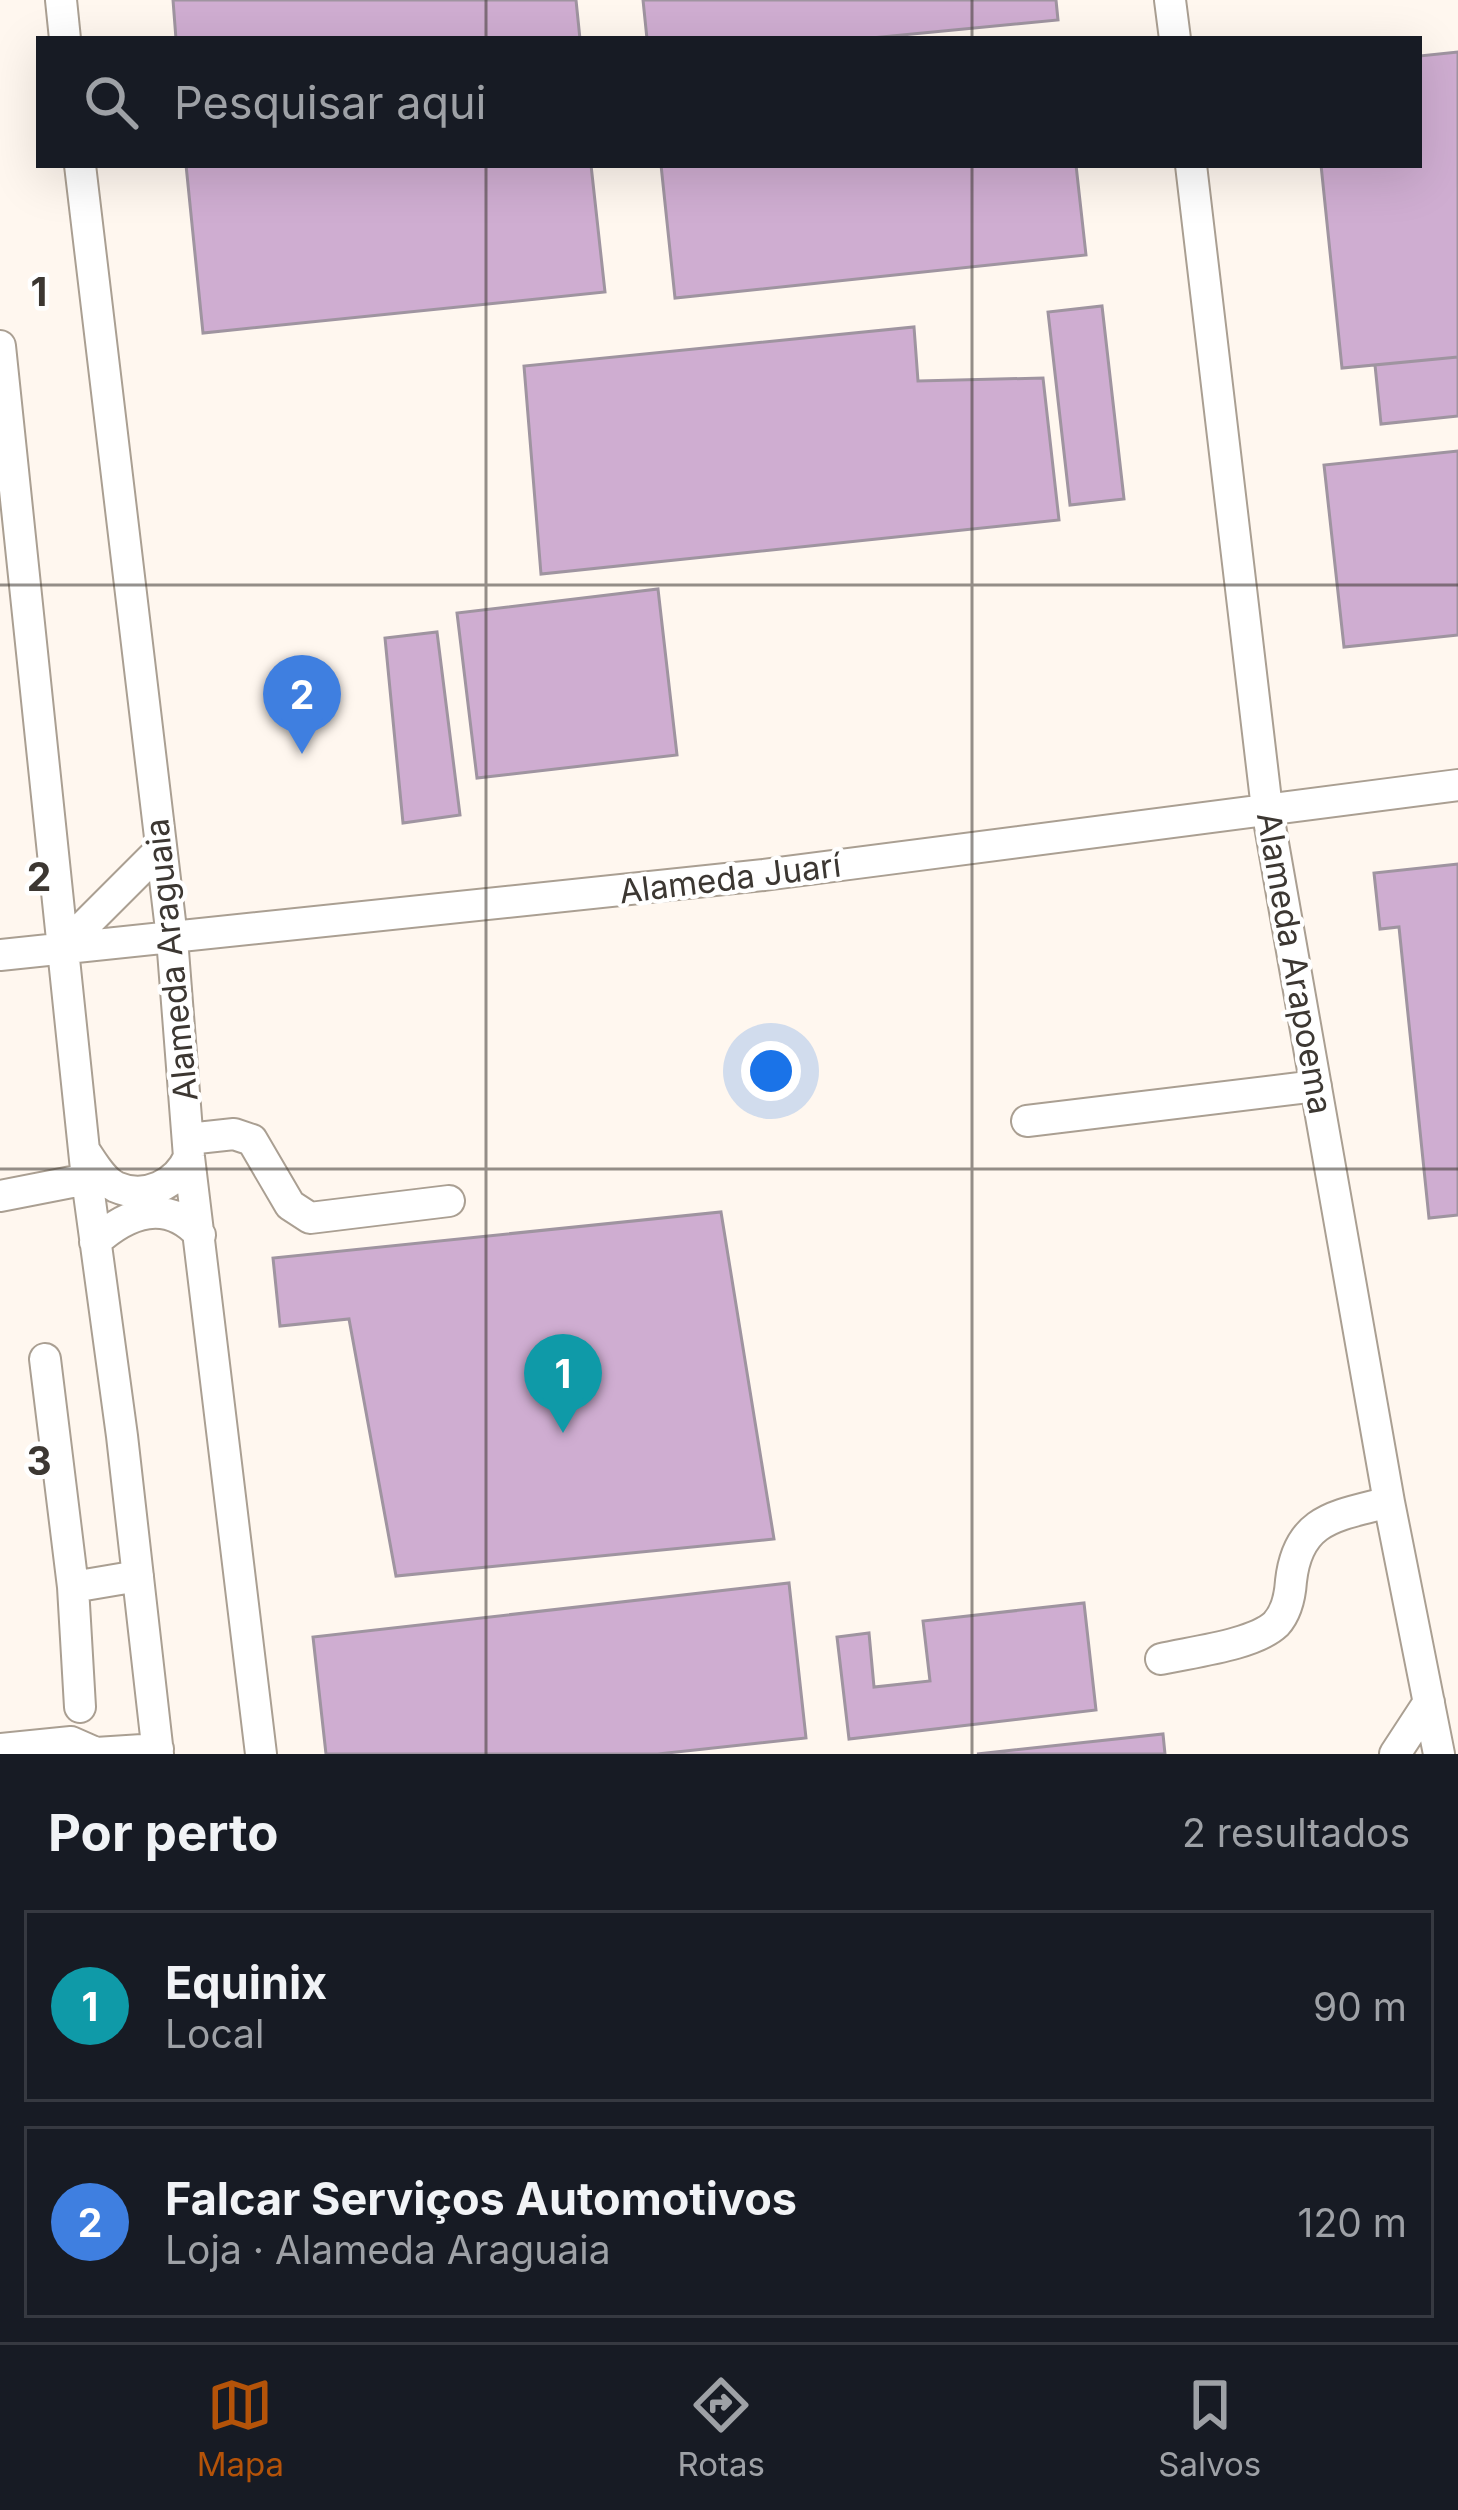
<!DOCTYPE html>
<html lang="pt">
<meta charset="utf-8">
<style>
body{margin:0;font-family:Inter,sans-serif;background:#242831;color:#f1f3f6}
.you{position:absolute;left:771px;top:1071px;width:42px;height:42px;margin:-30px;border:9px solid #fff;border-radius:50%;background:#1a73e8;box-shadow:0 0 0 18px #1a73e833}
.badge{display:grid;place-items:center;width:78px;height:78px;border-radius:50%;background:#b45309;color:#fff;font-size:39px;font-weight:700}
.pin{position:absolute;translate:-50% -99px;filter:drop-shadow(0 3px 6px #0008)}
.pin::after{content:'';position:absolute;top:63px;width:42px;height:36px;background:inherit;clip-path:polygon(0 0,100% 0,50% 100%)}
.list{margin:0;padding:0;list-style:none}
h2{display:flex;justify-content:space-between;align-items:center;height:156px;margin:0;padding:0 48px;font-size:51px}
h2 small{font-size:39px;font-weight:400;color:#9ea1a6}
.list li{display:grid;grid-template-columns:78px 1fr auto;gap:36px;align-items:center;box-sizing:border-box;height:192px;margin:0 24px 24px;padding:0 24px;border:3px solid #363941;border-radius:0px}
.list b{display:block;font-size:45px;white-space:nowrap}
.list p{margin:0;font-size:39px;white-space:nowrap;color:#9ea1a6}
.list em{font-size:39px;font-style:normal;color:#9ea1a6}
.icon{flex:none;width:66px;height:66px;fill:none;stroke:currentColor;stroke-width:2;stroke-linecap:round;stroke-linejoin:round}
.map{position:relative;flex:none;width:1458px;height:1754px;overflow:hidden}
.search{position:absolute;background:#171b24;box-shadow:0 12px 48px #0002;left:36px;right:36px;top:36px;height:132px;display:flex;align-items:center;gap:30px;box-sizing:border-box;padding:0 42px;border-radius:0px;color:#9ea1a6;font-size:45px}
.sheet{height:588px;background:#171b24}
nav{display:flex;justify-content:space-around;align-items:center;box-sizing:border-box;height:168px;border-top:3px solid #363941;background:#171b24;font-size:33px;color:#9ea1a6}
nav a{display:grid;justify-items:center;gap:6px}
nav .on{color:#b45309}
.map>svg:first-child{display:block}
</style>
<div class="map">
<svg width="1458" height="1754" viewBox="0 0 1458 1754">
<rect width="100%" height="100%" fill="#fff7ef"/>
<!-- building -->
<path fill="#cfadd1" stroke="#9f94a0" stroke-width="3" d="M 173,0 L 576,0 L 580,39 L 176,39 Z
M 643,0 L 1056,0 L 1058,20 L 861,39 L 647,39 Z
M 1458,52 L 1458,357 L 1342,368 L 1321,165 L 1419,165 L 1419,56 Z
M 186,165 L 591,165 L 605,292 L 203,333 Z
M 661,165 L 1076,165 L 1086,255 L 675,298 Z
M 1102,306 L 1124,499 L 1070,505 L 1048,312 Z
M 914,327 L 918,381 L 1043,378 L 1059,520 L 541,574 L 524,366 Z
M 1458,357 L 1458,416 L 1381,424 L 1375,365 Z
M 1458,451 L 1458,635 L 1344,647 L 1324,465 Z
M 658,589 L 677,755 L 477,778 L 457,613 Z
M 437,632 L 460,815 L 403,823 L 385,638 Z
M 1458,864 L 1458,1215 L 1429,1218 L 1399,927 L 1380,929 L 1374,873 Z
M 721,1212 L 774,1539 L 396,1576 L 349,1319 L 280,1326 L 273,1258 Z
M 789,1583 L 806,1738 L 658,1754 L 326,1754 L 313,1637 Z
M 1084,1603 L 1096,1710 L 849,1739 L 837,1637 L 869,1633 L 874,1687 L 930,1681 L 923,1621 Z
M 1163,1734 L 1165,1754 L 977,1754 Z"/>
<g fill="none" stroke-linecap="round" stroke-linejoin="round">
<defs>
<path id="minor" d="M 61,0 L 65,39
M 1170,0 L 1175,39
M 80,165 L 172,938 L 189,1157 L 261,1754
M 1191,165 L 1267,809 L 1389,1502 L 1439,1754
M 0,346 L 87,1179 L 122,1436 L 158,1754
M 63,947 L 161,849
M 0,955 L 764,875 L 1458,785
M 1027,1121 L 1316,1086
M 188,1139 L 234,1134 L 252,1140 L 290,1205 L 310,1218 L 449,1201
M 84,1150 C 93,1163 102,1180 116,1187 C 146,1200 177,1184 189,1157
M 0,1196 L 87,1179
M 95,1242 C 128,1212 167,1198 200,1235
M 45,1359 L 73,1587 L 138,1576
M 73,1587 L 80,1707
M 1161,1659 C 1191,1652 1254,1645 1276,1624 C 1287,1612 1290,1596 1291,1581 C 1298,1518 1336,1516 1389,1502
M 0,1749 L 71,1742 L 96,1753 L 158,1749
M 1395,1754 L 1429,1702"/>
</defs>
<!-- minor casing -->
<use href="#minor" stroke="#aa9f92" stroke-width="34"/>
<!-- minor -->
<use href="#minor" stroke="#fff" stroke-width="30"/>
</g>
<!-- grid -->
<path fill="none" stroke="#3c3732" stroke-width="3" stroke-opacity="0.55" d="M 486,0 L 486,39M 972,0 L 972,39M 486,165 L 486,1754M 972,165 L 972,1754M 0,585 L 1458,585M 0,1169 L 1458,1169"/>
<g text-anchor="middle" dominant-baseline="central" stroke-width="9" stroke-linejoin="round" paint-order="stroke">
<!-- street labels -->
<g font-size="33" fill="#3c3732" stroke="#fff">
<text transform="translate(730 878) rotate(-7)">Alameda Juarí</text>
<text transform="translate(171 960) rotate(-96)">Alameda Araguaia</text>
<text transform="translate(1295 963) rotate(80)">Alameda Arapoema</text>
</g>
</g>
<g font-size="39" text-anchor="middle" font-weight="bold" fill="#3c3732" stroke="#fff" stroke-width="9" stroke-linejoin="round" paint-order="stroke">
<text x="39" y="306">1</text>
<text x="39" y="891">2</text>
<text x="39" y="1475">3</text>
</g>
</svg>
<div class="you"></div>
<div class="pin badge" style="left:563px;top:1433px;background:#0f9aa8">1</div>
<div class="pin badge" style="left:302px;top:754px;background:#3f7fe0">2</div>
<div class="search"><svg class="icon" aria-label="search" viewBox="0 0 24 24"><circle cx="10" cy="10" r="6"/><path d="M15 15l6 6"/></svg>Pesquisar aqui</div>
</div>
<section class="sheet">
<h2>Por perto<small>2 resultados</small></h2>
<ul class="list">
<li><span class="badge" style="background:#0f9aa8">1</span><div><b>Equinix</b><p>Local</p></div><em>90 m</em></li>
<li><span class="badge" style="background:#3f7fe0">2</span><div><b>Falcar Serviços Automotivos</b><p>Loja · Alameda Araguaia</p></div><em>120 m</em></li>
</ul>
</section>
<nav>
<a class="on"><svg class="icon" aria-label="map" viewBox="0 0 24 24"><path d="M3 6l6-2 6 2 6-2v14l-6 2-6-2-6 2zM9 4v14M15 6v14"/></svg>Mapa</a>
<a><svg class="icon" aria-label="directions" viewBox="0 0 24 24"><path d="M12 3l9 9-9 9-9-9zM9 14v-3h6M13 9l2 2-2 2"/></svg>Rotas</a>
<a><svg class="icon" aria-label="saved" viewBox="0 0 24 24"><path d="M7 4h10v16l-5-4-5 4z"/></svg>Salvos</a>
</nav>
